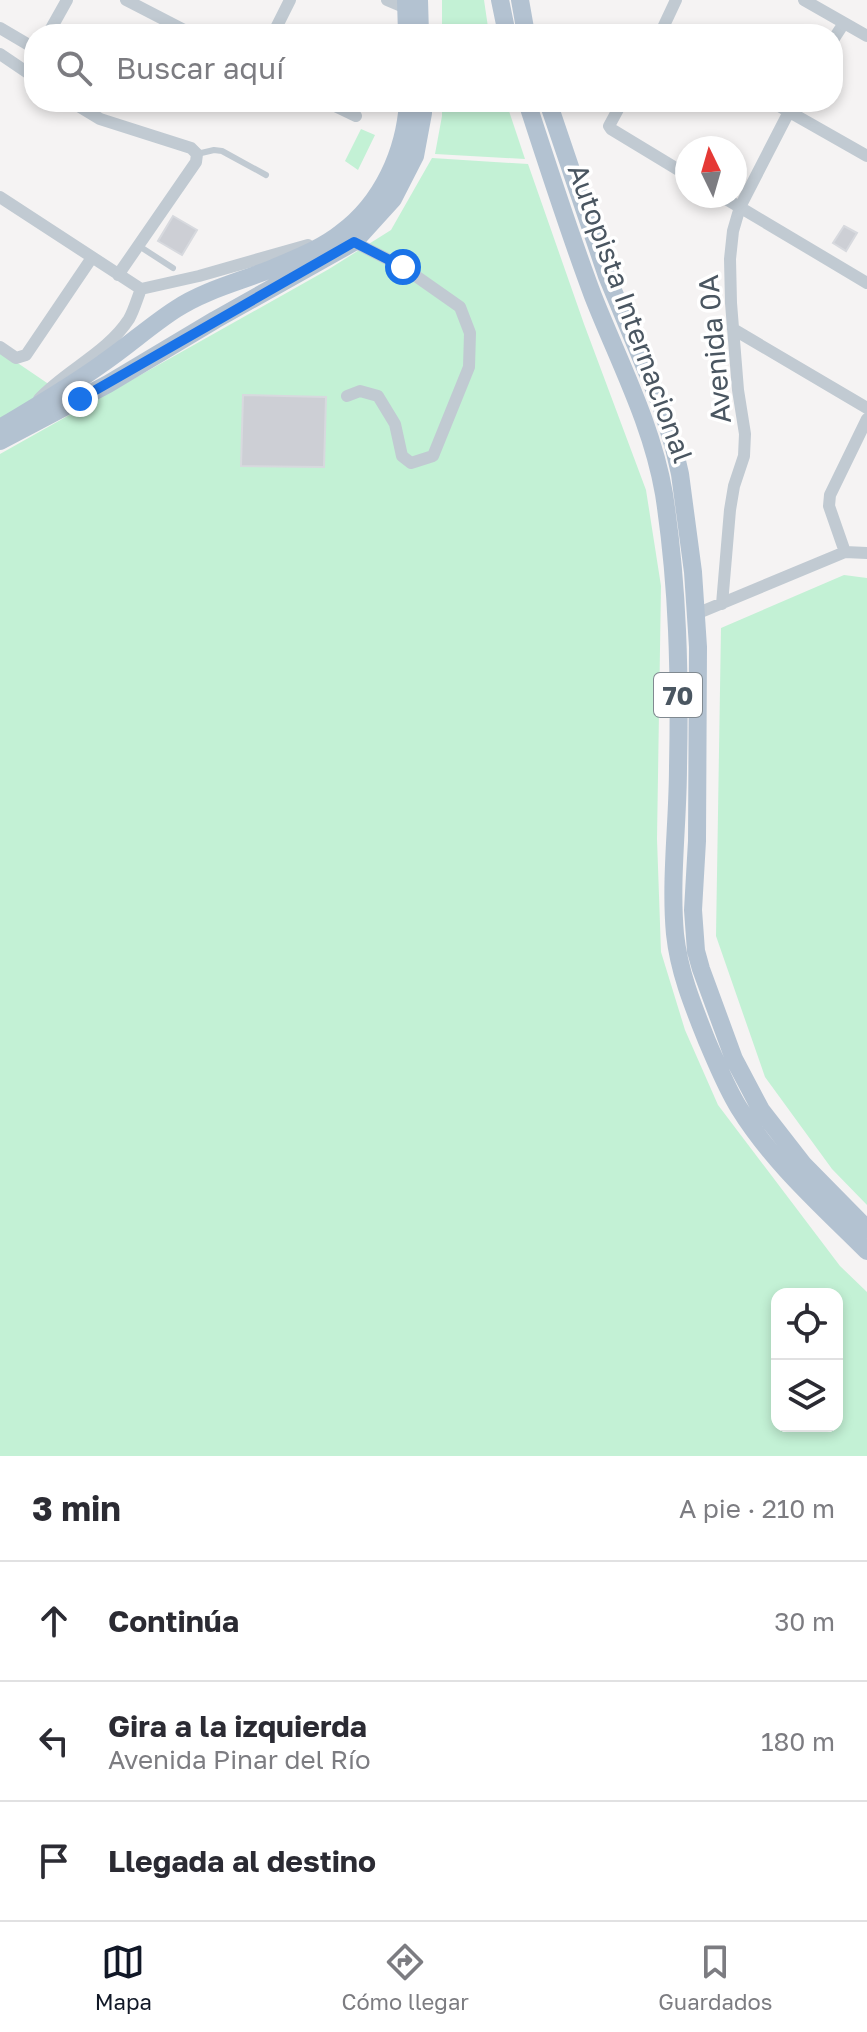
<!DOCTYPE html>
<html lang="es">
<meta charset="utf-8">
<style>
body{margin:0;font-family:"Golos Text",sans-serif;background:#f7f7f7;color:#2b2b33}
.controls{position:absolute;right:24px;bottom:24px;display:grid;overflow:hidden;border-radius:16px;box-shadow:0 4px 12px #0003}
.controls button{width:72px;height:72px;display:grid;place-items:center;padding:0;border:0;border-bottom:2px solid #e1e1e2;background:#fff;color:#2b2b33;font:40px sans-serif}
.compass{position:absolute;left:675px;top:136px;width:72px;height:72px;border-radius:50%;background:#fff;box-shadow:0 4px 12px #0003;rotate:355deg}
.stop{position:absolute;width:24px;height:24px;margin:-18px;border:6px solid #1a73e8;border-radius:50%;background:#fff}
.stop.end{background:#1a73e8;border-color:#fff;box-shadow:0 2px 8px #0008}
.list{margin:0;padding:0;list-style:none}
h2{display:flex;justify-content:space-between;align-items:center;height:104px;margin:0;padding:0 32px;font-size:34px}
h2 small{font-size:26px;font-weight:400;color:#7c7c81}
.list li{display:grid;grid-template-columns:52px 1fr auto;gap:24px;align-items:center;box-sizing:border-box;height:120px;padding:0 32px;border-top:2px solid #e1e1e2}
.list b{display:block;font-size:30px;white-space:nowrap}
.list p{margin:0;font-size:26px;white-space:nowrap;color:#7c7c81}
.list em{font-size:26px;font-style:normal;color:#7c7c81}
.icon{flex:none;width:44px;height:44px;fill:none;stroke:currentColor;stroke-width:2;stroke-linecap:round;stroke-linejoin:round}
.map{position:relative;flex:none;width:867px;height:1456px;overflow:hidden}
.search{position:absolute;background:#fff;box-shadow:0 4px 12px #0003;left:24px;right:24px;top:24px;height:88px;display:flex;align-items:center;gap:20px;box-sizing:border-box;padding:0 28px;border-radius:32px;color:#7c7c81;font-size:30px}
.sheet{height:464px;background:#fff}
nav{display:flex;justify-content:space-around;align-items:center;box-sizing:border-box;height:112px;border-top:2px solid #e1e1e2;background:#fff;font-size:22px;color:#7c7c81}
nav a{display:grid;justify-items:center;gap:4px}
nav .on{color:#111827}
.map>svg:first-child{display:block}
</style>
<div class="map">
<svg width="867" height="1456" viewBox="0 0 867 1456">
<rect width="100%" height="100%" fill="#f5f3f3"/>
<!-- green -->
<path fill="#c3f1d5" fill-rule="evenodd" d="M 442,0 L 484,0 L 489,34 L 442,34 Z
M 442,102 L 506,102 L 525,159 L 435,154 L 442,116 Z
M 361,129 L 375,135 L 358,170 L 345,161 Z
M 432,158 L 528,164 L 584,324 L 646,490 L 661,586 L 657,839 L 661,952 L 685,1030 L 718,1105 L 840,1266 L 867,1292 L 867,1456 L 0,1456 L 0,454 L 329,269 L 391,230 ZM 777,1294 L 837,1294 L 837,1426 L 777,1426 Z
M 0,351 L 50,385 L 0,424 Z
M 844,575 L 867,578 L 867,1205 L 832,1169 L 765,1077 L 716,936 L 721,628 Z"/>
<!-- building -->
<path fill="#cdcfd5" stroke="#d7d9de" stroke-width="2" d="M 173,216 L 197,230 L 182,255 L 158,241 Z
M 844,226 L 857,233 L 846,251 L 833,243 Z
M 243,395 L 326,397 L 324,467 L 241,466 Z"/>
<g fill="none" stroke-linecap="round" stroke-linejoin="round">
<!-- service -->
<path stroke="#c1cad2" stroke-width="6" d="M 197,154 L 214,150 L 222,151 L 266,175
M 139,246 L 173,268"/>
<!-- minor -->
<path stroke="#c1cad2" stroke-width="12" d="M 126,0 L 192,34
M 387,0 L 406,8
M 804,0 L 867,36
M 0,28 L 34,48
M 48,34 L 67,0
M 273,34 L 290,0
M 660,34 L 676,0
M 833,40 L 844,23
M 0,54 L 34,77
M 72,102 L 100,119 L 191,148 L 197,154 L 196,162 L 118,275
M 327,102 L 356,116
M 622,102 L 609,126 L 611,129 L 687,175
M 772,102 L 867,156
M 721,196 L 867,283
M 0,197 L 141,289 L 199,276 L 308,245
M 733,329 L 867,408
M 0,347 L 16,358 L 26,355 L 91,259
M 347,396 L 360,391 L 378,396 L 395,424 L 402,456 L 411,463 L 433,456 L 469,367 L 470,333 L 460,307 L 403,267 L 354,242
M 39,399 C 66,370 107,353 129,319 C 134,310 137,299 141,289
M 845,552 L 829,506 L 830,495 L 867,419
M 722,604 L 730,510 L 734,486 L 744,456 L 745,434 L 738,390 L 731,303 L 730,259 L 733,231 L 740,207 L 794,102
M 696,614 L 845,552 L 867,553"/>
<!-- primary -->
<path stroke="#b3c2d1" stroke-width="18" d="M 406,0 L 407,34
M 419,0 L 420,34
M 500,0 L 507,34
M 520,0 L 526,34
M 527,102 C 548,167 569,232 593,296 C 619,362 652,424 664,494 C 678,585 680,675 678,767 C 678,822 670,879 675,934 C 679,972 693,1006 707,1041 C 717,1064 726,1087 739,1108 C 773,1163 822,1206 867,1251
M 548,102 L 607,276 L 662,408 L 674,448 L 680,474 L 693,572 L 698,647 L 697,841 L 693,910 L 696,951 L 701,969 L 734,1059 L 761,1110 L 803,1164 L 867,1229
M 0,428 C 35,407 70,387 103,363 C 128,346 151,325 176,309 C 205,290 239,282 271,269 C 294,259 321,249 341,233 C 382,203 405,152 408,102
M 0,441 L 108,384 L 215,320 L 354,242 L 393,199 L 415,156 L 423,113 L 423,102"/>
</g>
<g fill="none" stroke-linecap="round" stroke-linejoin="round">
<!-- route -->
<path stroke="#1a73e8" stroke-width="10" d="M 80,399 L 354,242 L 403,267"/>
</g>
<g text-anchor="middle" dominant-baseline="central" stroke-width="7" stroke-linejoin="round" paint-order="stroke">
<!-- shield labels -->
<rect fill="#fff" stroke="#808990" stroke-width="2" x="654" y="673" width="48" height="44" rx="6"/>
<g font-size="26" font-weight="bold" fill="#4a5661">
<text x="678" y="695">70</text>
</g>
<!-- street labels -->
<g font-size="28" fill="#4a5661" stroke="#fff">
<text transform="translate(631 313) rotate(70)">Autopista Internacional</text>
<text transform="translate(714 349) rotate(-95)">Avenida 0A</text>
</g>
</g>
</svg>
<div class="controls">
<button><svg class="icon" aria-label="locate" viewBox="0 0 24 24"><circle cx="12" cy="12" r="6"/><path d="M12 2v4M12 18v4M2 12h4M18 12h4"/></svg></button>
<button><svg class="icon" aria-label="layers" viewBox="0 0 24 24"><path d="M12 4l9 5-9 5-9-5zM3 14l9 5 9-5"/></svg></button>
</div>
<svg class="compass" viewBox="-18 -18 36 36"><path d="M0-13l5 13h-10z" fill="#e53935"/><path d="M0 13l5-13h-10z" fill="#7c7c81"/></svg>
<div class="stop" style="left:403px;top:267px"></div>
<div class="stop end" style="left:80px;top:399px"></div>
<div class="search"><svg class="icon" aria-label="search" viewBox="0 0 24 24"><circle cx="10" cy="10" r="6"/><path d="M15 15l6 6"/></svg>Buscar aquí</div>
</div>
<section class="sheet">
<h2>3 min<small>A pie · 210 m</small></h2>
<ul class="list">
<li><svg class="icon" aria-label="ahead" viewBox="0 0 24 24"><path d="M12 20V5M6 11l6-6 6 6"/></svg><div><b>Continúa</b></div><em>30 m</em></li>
<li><svg class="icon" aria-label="left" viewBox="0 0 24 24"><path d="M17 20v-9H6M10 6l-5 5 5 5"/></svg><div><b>Gira a la izquierda</b><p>Avenida Pinar del Río</p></div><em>180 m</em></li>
<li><svg class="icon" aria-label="arrive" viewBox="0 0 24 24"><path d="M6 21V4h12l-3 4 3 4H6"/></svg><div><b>Llegada al destino</b></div></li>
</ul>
</section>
<nav>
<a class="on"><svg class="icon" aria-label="map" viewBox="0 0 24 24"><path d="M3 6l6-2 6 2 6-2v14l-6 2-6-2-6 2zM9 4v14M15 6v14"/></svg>Mapa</a>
<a><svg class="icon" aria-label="directions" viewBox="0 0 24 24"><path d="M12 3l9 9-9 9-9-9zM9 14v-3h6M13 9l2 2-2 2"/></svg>Cómo llegar</a>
<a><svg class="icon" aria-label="saved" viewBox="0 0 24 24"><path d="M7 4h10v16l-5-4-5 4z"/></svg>Guardados</a>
</nav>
